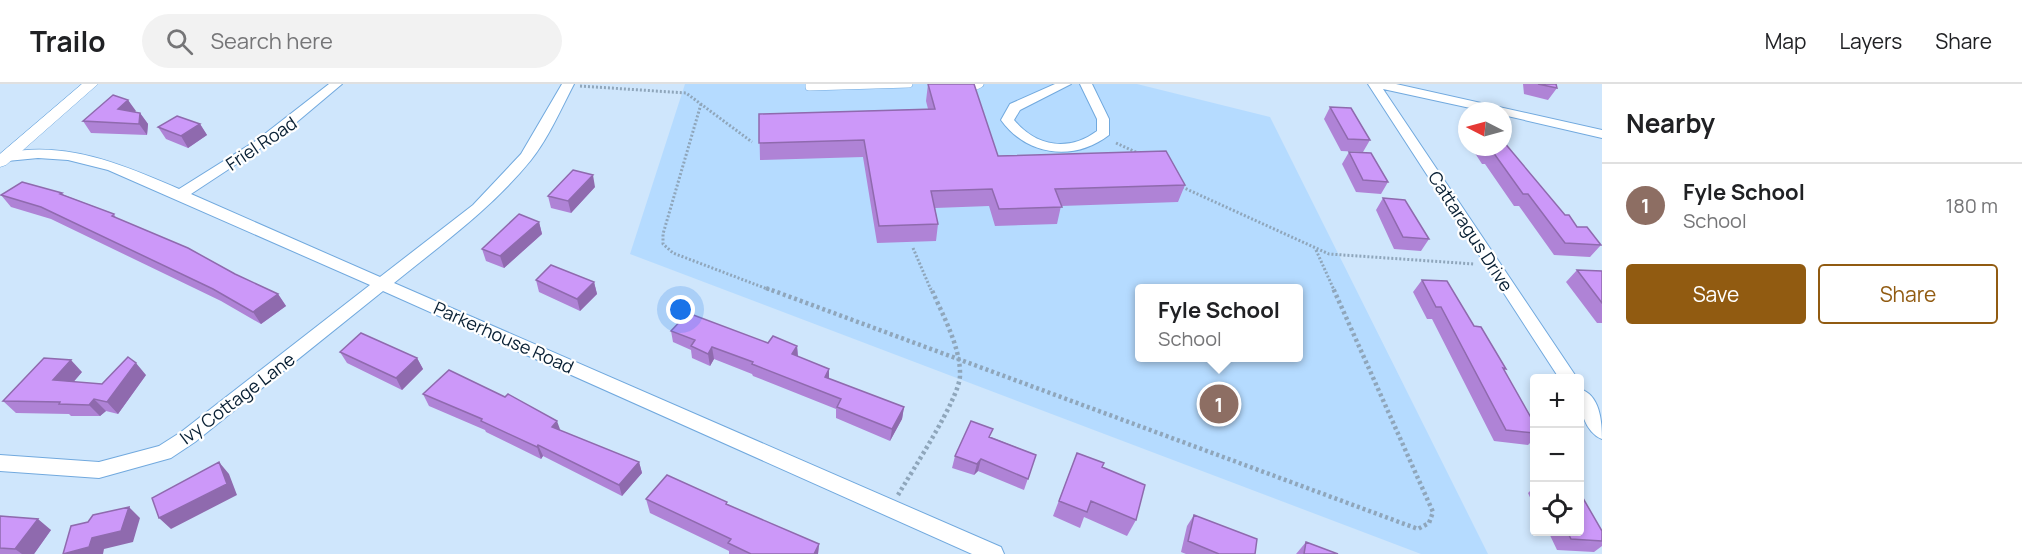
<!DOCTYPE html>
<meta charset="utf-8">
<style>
body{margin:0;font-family:Manrope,sans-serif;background:#f2f2f2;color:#202124}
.controls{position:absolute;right:18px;bottom:18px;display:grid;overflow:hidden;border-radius:6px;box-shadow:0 3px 9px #0003}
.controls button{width:54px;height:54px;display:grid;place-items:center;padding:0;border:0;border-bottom:2px solid #e0e0e0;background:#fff;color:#202124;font:30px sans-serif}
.compass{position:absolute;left:1458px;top:18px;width:54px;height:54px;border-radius:50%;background:#fff;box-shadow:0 3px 9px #0003;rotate:276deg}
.you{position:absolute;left:681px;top:226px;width:21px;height:21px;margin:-15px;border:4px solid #fff;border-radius:50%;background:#1a73e8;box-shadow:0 0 0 9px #1a73e833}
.badge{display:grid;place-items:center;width:39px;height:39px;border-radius:50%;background:#915b11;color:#fff;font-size:20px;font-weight:700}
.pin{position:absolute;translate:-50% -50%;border:3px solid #fff;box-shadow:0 2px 6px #0006}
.popup{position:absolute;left:1135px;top:200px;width:168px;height:78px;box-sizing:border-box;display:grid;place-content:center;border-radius:6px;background:#fff;filter:drop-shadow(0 2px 4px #0005);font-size:20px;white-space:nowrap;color:#757577}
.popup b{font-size:22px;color:#202124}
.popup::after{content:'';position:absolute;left:50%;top:100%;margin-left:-12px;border:12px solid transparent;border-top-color:#fff}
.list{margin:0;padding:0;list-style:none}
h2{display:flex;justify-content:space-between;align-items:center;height:78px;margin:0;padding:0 24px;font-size:26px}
h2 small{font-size:20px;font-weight:400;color:#757577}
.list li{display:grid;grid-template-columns:39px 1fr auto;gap:18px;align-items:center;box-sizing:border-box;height:84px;padding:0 24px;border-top:2px solid #e0e0e0}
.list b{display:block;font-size:22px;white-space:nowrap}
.list p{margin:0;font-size:20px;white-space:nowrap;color:#757577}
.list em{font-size:20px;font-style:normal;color:#757577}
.actions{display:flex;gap:12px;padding:18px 24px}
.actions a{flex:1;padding:14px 0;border:2px solid #915b11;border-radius:6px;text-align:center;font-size:21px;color:#915b11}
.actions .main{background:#915b11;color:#fff}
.icon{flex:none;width:33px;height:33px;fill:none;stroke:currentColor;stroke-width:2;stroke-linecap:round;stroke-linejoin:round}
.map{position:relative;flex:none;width:1602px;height:470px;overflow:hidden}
header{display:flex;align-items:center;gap:36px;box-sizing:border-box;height:84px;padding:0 30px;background:#fff;border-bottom:2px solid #e0e0e0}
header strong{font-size:28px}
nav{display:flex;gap:33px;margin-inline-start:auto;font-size:21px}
.search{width:420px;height:54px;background:#f2f2f2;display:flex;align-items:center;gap:15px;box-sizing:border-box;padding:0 21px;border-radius:33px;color:#757577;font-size:22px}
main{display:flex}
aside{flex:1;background:#fff}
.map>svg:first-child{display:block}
</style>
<header>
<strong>Trailo</strong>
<div class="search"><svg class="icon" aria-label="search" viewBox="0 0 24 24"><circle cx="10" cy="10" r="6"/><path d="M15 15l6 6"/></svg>Search here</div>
<nav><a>Map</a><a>Layers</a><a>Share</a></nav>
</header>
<main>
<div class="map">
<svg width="1602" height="470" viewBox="0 0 1602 470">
<rect width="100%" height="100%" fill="#cfe6fc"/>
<!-- built -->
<path fill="#b5dbff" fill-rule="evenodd" d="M 685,0 L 1137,0 L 1270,33 L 1488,470 L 1421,470 L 630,170 ZM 1140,204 L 1298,204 L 1298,274 L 1140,274 Z"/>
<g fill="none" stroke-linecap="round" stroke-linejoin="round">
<defs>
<path id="service" d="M 809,0 L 809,3 L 909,0
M 967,0 L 976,2 L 980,0"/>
<path id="minor" d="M 329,0 L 342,0 L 285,48 L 191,110 L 380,193 L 473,121 L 521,70 L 562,0 L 574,0 C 561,25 549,53 531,76 C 492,124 442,160 394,199 L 1001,463 L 1004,470 L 972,470 L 383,207 L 195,358 L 171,374 L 99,394 L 0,387 L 0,371 L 99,378 L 159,362 L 181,348 L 370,201 L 108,86 L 68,76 L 38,74 L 7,77 L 0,73 L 2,70 C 63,55 124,81 179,105 L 257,56 Z
M 1055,0 L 1071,0 L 1020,26 L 1014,36 C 1036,63 1069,68 1097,47 L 1097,35 L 1080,0 L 1092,0 L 1109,35 L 1109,51 C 1074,78 1027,72 1001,36 L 1010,20 Z
M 1368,0 L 1396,0 L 1602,46 L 1602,54 L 1503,31 L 1503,27 L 1484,27 L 1383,5 L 1577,294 L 1559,294 Z
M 1580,305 C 1600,311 1602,337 1602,355 C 1584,348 1578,321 1580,305 Z"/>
<path id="tertiary" d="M 82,0 L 98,0 L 6,81 L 0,83 L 0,70 Z"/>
</defs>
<!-- service casing -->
<use href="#service" stroke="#71a9de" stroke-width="8"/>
<!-- minor casing -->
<use href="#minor" stroke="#71a9de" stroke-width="2"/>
<!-- tertiary casing -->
<use href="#tertiary" stroke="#71a9de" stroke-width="1"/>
<!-- path-far1 -->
<path stroke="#8fa6bb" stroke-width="3" stroke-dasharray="2 2" stroke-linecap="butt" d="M 580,2 L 686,9 L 752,58
M 701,20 L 663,150 L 663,160 L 673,169 L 770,206
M 1116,59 L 1140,70
M 1182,103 L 1329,170 L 1474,180
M 913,164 L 931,206
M 1316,166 L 1334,206"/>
<!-- path -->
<path stroke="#8fa6bb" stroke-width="4.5" stroke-dasharray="3 3" stroke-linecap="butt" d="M 766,204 L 1418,445 L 1429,439 L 1433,428 L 1333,204
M 898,411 C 912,387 959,315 960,292 C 961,263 942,230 931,204"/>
<!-- service -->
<use href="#service" stroke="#fff" stroke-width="7"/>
<!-- minor -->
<use href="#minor" fill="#fff" fill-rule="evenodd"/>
<!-- tertiary -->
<use href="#tertiary" fill="#fff" fill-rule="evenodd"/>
</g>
<!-- wall -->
<path fill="#af83d6" d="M 928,0 L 998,72 L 1185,101 L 1178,118 L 1061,122 L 1057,140 L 995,142 L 989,122 L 935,124 L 938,140 L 936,157 L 877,159 L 863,73 L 760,76 L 759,30 L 928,25 L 926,17 Z
M 1523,0 L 1556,0 L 1557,4 L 1548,16 L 1524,10 Z
M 128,16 L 135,28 L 140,29 L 148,40 L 147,51 L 91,49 L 83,37 Z
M 1330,23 L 1370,56 L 1363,68 L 1341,67 L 1324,35 Z
M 200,40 L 207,51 L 188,64 L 166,55 L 158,43 Z
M 1471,63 L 1503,63 L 1565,131 L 1577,143 L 1601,161 L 1590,173 L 1554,171 L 1519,122 L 1514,122 L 1485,80 L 1482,80 Z
M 1349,68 L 1388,98 L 1381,110 L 1356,108 L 1342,80 Z
M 595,103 L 571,129 L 551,124 L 548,112 Z
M 62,109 L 64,111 L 114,130 L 116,134 L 235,190 L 278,210 L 286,222 L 261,240 L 221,217 L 51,135 L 11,123 L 1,111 Z
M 1383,114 L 1429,155 L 1421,167 L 1394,165 L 1376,126 Z
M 539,138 L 542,150 L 504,184 L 486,177 L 482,165 Z
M 1577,186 L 1602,187 L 1602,239 L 1597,239 L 1566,198 Z
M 536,196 L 594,198 L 597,210 L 580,227 L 539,208 Z
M 1422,196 L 1474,242 L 1506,285 L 1504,286 L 1534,349 L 1534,355 L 1528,361 L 1494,357 L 1432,235 L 1427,235 L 1413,208 Z
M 671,247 L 797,262 L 798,273 L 829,295 L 904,323 L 902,335 L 890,357 L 836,334 L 836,325 L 753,292 L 752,290 L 714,275 L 710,282 L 692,274 L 691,266 L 673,258 Z
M 340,268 L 417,274 L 423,285 L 402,306 L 347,279 Z
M 82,288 L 73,298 L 102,300 L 146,291 L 118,330 L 106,327 L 100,332 L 71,332 L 69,330 L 16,329 L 3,317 Z
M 423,310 L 561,347 L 639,378 L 642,389 L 622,412 L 543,372 L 541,375 L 486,348 L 485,346 L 429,322 Z
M 991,353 L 1036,371 L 1024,406 L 978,387 L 974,391 L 952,384 L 955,372 Z
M 1077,369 L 1102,383 L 1136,436 L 1127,452 L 1084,433 L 1080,444 L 1053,432 Z
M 1534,403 L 1534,422 L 1528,409 Z
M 646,415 L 727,418 L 727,421 L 819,460 L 818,470 L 729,470 L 729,467 L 650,429 Z
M 1194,431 L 1255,470 L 1186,470 L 1181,468 L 1187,442 Z
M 0,432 L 51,446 L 34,470 L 0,470 Z
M 1548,447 L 1602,447 L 1602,462 L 1594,468 L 1557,466 Z
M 1306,458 L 1338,470 L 1296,470 Z"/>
<!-- shaded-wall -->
<path fill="#8f6aae" d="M 128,16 L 136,27 L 126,37 L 118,25 Z
M 140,29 L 148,40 L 147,51 L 139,40 Z
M 200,40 L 207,51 L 188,64 L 181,52 Z
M 593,91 L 595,103 L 571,129 L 568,117 Z
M 539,138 L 542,150 L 504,184 L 500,172 Z
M 594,198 L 597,210 L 580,227 L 577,215 Z
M 278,210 L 286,222 L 261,240 L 253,228 Z
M 797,262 L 798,274 L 792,270 Z
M 712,263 L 714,275 L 710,282 L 708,270 Z
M 417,274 L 423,285 L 402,306 L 396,294 Z
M 71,276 L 82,288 L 65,308 L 53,296 Z
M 136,279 L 146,291 L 118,330 L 107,318 Z
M 829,285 L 829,297 L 825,293 Z
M 94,315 L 106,327 L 100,332 L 89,321 Z
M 904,323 L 902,335 L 890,357 L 892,345 Z
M 557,337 L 561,348 L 552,343 Z
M 538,361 L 543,372 L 541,375 L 537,363 Z
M 981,375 L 978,387 L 974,391 L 977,380 Z
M 219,378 L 229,390 L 237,411 L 171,445 L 159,434 Z
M 639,378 L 642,389 L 622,412 L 619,401 Z
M 129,423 L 140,434 L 133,458 L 104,465 L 103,470 L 63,470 Z
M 38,435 L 51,446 L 34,470 L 22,470 L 15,465 Z
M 819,460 L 818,470 L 814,470 Z"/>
<!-- building -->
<path fill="#cc98f9" stroke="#8f6aae" stroke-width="1.5" d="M 928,0 L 974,0 L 998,72 L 1166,67 L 1185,101 L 1055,105 L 1062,123 L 999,125 L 992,105 L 931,107 L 938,140 L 879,142 L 864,56 L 759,59 L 759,30 L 935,25 Z
M 1538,0 L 1556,0 L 1557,4 Z
M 113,11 L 128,16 L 118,25 L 140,29 L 139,40 L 83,37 Z
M 1330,23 L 1351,24 L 1370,56 L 1348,55 Z
M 177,32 L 200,40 L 181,52 L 158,43 Z
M 1503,57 L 1565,131 L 1569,131 L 1577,143 L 1587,143 L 1601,161 L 1565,159 L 1528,110 L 1523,110 L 1493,68 L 1490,68 L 1487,63 L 1503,63 Z
M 1349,68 L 1371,69 L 1388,98 L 1363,96 Z
M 573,86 L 593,91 L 568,117 L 548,112 Z
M 22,98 L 62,109 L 60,110 L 114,130 L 112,132 L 188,164 L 235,190 L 278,210 L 253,228 L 213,205 L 41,123 L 1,111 Z
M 1383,114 L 1405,116 L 1429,155 L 1403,153 Z
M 519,130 L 539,138 L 500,172 L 482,165 Z
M 551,181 L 594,198 L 577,215 L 536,196 Z
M 1577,186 L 1602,187 L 1602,219 Z
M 1422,196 L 1447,197 L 1474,242 L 1481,243 L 1506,285 L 1503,284 L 1534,339 L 1534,349 L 1506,346 L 1441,223 L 1436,223 Z
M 688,229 L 768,259 L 773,252 L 797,262 L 792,270 L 829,285 L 825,293 L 904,323 L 892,345 L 837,323 L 841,315 L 752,280 L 753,278 L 712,263 L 708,270 L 691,262 L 695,256 L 671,247 Z
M 361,249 L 417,274 L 396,294 L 340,268 Z
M 128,273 L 136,279 L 107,318 L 94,315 L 89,321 L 59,320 L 60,318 L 3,317 L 44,274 L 71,276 L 53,296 L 102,300 Z
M 449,286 L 505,313 L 508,310 L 557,337 L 552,343 L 639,378 L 619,401 L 538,361 L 537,363 L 481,337 L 482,335 L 423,310 Z
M 971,337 L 993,345 L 989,353 L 1036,371 L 1028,395 L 981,375 L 977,380 L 955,372 Z
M 1077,369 L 1104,379 L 1102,383 L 1145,401 L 1136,436 L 1091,417 L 1087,428 L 1059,417 Z
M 219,378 L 227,400 L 159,434 L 152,414 Z
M 667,391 L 727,418 L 726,420 L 819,460 L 814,470 L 751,470 L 728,459 L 731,455 L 646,415 Z
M 1580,409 L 1602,447 L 1602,457 L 1571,455 L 1567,447 L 1580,447 Z
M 129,423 L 121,447 L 92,454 L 89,463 L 63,470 L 71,442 L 88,438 L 93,431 Z
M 1194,431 L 1257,455 L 1255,470 L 1219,470 L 1188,457 Z
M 0,432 L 38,435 L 15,465 L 0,464 Z
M 1306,458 L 1338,470 L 1304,470 Z"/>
<g text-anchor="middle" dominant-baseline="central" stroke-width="4.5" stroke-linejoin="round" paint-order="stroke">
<!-- street labels -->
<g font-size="18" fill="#081f33" stroke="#fff">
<text transform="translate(261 59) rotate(-34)">Friel Road</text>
<text transform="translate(1471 147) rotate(57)">Cattaragus Drive</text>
<text transform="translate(504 253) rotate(24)">Parkerhouse Road</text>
<text transform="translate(237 314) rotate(-37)">Ivy Cottage Lane</text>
</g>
</g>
</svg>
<div class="controls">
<button>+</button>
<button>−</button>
<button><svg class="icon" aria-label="locate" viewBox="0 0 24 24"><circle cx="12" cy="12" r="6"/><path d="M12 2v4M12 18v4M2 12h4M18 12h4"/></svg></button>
</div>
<svg class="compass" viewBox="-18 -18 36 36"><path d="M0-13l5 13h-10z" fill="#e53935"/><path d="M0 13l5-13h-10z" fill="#757577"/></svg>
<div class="you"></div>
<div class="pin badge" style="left:1219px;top:320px;background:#8d6e63">1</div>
<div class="popup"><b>Fyle School</b>School</div>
</div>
<aside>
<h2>Nearby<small></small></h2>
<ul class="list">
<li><span class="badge" style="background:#8d6e63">1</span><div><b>Fyle School</b><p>School</p></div><em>180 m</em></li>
</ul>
<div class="actions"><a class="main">Save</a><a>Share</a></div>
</aside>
</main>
